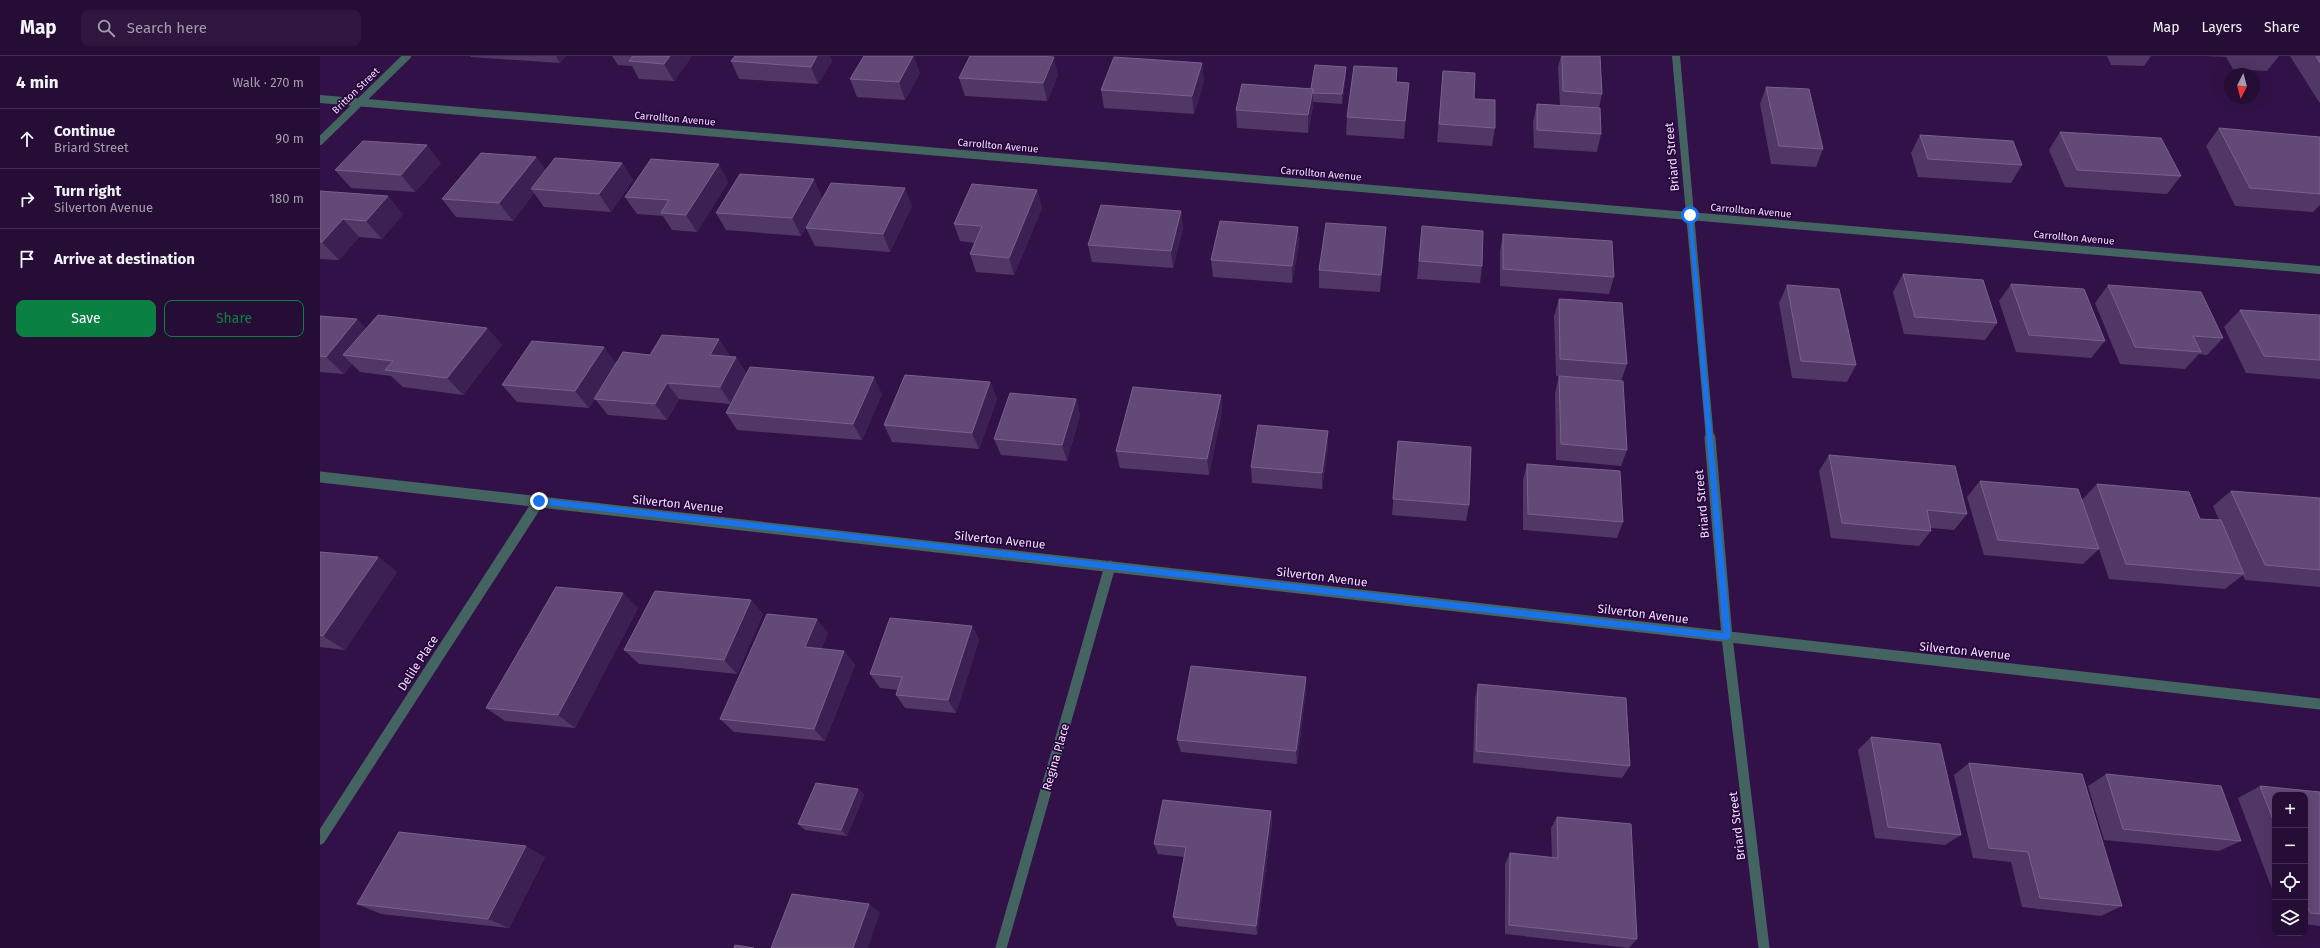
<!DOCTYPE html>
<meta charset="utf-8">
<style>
body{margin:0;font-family:"Fira Sans",sans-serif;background:#2e163e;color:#f1f3f6}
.controls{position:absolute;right:12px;bottom:12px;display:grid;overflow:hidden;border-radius:8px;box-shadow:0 4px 16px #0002}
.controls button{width:36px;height:36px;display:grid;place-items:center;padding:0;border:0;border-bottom:1px solid #422d51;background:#260d36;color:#f1f3f6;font:20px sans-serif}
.compass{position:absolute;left:1904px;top:12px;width:36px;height:36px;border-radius:50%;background:#260d36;box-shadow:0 4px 16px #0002;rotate:186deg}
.stop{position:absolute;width:12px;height:12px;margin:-9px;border:3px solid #1a73e8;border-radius:50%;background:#fff}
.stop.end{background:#1a73e8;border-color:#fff;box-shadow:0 1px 4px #0008}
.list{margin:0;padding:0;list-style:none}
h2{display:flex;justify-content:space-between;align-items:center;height:52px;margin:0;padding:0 16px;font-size:17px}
h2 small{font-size:13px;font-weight:400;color:#a49cad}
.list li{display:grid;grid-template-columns:26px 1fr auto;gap:12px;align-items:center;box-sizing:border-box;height:60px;padding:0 16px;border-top:1px solid #422d51}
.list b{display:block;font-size:15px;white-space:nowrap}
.list p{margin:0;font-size:13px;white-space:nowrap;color:#a49cad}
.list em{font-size:13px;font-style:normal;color:#a49cad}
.actions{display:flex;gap:8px;padding:12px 16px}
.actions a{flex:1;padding:9px 0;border:1px solid #0b8043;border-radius:8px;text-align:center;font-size:14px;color:#0b8043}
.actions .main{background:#0b8043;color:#fff}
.icon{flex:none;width:22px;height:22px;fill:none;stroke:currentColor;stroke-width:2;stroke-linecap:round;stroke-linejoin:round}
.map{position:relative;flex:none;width:2000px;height:892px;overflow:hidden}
header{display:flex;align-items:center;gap:24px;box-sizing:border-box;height:56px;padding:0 20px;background:#260d36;border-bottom:1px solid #422d51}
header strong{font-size:19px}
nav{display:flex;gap:22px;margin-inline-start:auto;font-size:14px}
.search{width:280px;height:36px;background:#2e163e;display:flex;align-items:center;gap:10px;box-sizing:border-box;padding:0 14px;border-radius:8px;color:#a49cad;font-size:15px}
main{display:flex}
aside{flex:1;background:#260d36}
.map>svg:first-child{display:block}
</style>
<header>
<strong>Map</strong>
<div class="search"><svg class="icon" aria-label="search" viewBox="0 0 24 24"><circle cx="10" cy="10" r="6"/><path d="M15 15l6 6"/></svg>Search here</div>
<nav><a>Map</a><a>Layers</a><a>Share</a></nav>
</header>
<main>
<aside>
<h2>4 min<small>Walk · 270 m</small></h2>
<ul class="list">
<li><svg class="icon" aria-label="ahead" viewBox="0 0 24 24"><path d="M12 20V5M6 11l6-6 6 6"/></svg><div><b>Continue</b><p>Briard Street</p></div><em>90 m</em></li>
<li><svg class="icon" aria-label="right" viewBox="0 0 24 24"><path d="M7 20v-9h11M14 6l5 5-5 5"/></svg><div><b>Turn right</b><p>Silverton Avenue</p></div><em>180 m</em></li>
<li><svg class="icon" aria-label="arrive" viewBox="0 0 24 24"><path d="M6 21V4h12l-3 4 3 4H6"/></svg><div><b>Arrive at destination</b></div></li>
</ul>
<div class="actions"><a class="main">Save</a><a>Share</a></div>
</aside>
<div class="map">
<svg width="2000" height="892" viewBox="0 0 2000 892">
<rect width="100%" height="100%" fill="#321148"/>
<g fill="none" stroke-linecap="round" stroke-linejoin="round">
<!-- street-far1 -->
<path stroke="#436460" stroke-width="8" d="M 1356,0 L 1390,383
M 0,43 L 2000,214
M 0,85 L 87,0"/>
<!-- street -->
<path stroke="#436460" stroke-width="11" d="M 1390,382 L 1407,581 L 1444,892
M 0,421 L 2000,648
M 0,783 L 219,445
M 681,892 L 790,510"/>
</g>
<!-- wall -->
<path fill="#513766" d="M 150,0 L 246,0 L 240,7 L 151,1 Z
M 292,0 L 372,0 L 354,25 L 319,23 L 312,10 L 298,9 Z
M 1241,0 L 1280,0 L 1282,38 L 1279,52 L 1281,78 L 1277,96 L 1214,92 L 1213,66 L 1217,48 L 1240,50 L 1238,11 Z
M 1787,0 L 1831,0 L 1824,10 L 1791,9 Z
M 1886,0 L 1959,0 L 1947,15 L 1913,13 L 1906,1 Z
M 1970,0 L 2000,0 L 2000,46 L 1999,46 Z
M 411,5 L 512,5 L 498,28 L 419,23 Z
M 882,7 L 884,25 L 874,58 L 784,52 L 781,34 Z
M 1077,12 L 1076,26 L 1087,45 L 1084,83 L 1026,79 L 1027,61 Z
M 1123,15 L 1154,43 L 1175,72 L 1172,90 L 1117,86 Z
M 600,17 L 585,44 L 537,41 L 530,23 Z
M 738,19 L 727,45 L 645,40 L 639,22 Z
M 1026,20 L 1022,48 L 993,46 L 993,50 L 988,77 L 917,72 L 916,54 L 991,32 Z
M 1446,31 L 1503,93 L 1496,111 L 1451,108 L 1440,48 Z
M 1899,72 L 2000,81 L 2000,149 L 1993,156 L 1915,150 L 1886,90 Z
M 1740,76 L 1861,120 L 1847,138 L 1745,131 L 1729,94 Z
M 1600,79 L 1702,109 L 1691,127 L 1598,121 L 1591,97 Z
M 121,107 L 95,136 L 31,132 L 15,114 Z
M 302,107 L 313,124 L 291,156 L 224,151 L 214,137 L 193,165 L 136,161 L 122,143 L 226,114 Z
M 408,126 L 377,176 L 352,174 L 343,160 L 317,158 L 305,141 Z
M 717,134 L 722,152 L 694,219 L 656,216 L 650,198 L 655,187 L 640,185 L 634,168 Z
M 0,135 L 83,158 L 62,183 L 39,181 L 19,204 L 0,203 Z
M 502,141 L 481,180 L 406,174 L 396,157 Z
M 592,150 L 570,196 L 495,190 L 486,172 Z
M 861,155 L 863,172 L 853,212 L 772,206 L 768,189 Z
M 1102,170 L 1162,210 L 1160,227 L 1097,223 Z
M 978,171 L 979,188 L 972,227 L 893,221 L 891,204 Z
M 1183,178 L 1294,221 L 1289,238 L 1180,230 L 1180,195 Z
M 1065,189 L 1060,236 L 999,232 L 999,214 Z
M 1583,218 L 1677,267 L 1665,284 L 1584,278 L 1573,236 Z
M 1691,228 L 1785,285 L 1771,302 L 1696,296 L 1679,245 Z
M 1467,229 L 1536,309 L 1527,326 L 1472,322 L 1459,247 Z
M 1788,229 L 1903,282 L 1887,299 L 1879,298 L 1865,313 L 1800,308 L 1775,247 Z
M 1239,243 L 1307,308 L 1301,325 L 1236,320 L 1234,260 Z
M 1920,254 L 2000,259 L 2000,323 L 1926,317 L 1904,271 Z
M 0,260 L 46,272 L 167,272 L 182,289 L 143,339 L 83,331 L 71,320 L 40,316 L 32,308 L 24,318 L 0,316 Z
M 399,283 L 409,301 L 416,301 L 426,318 L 562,338 L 542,384 L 417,374 L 406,357 L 410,348 L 359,343 L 347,364 L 288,359 L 275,343 L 269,352 L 197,346 L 182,329 L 297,307 L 330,299 Z
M 1239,320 L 1307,394 L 1301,410 L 1236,404 L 1235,337 Z
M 670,326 L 677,343 L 659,393 L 572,386 L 564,369 Z
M 901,339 L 902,355 L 889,419 L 800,412 L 796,395 Z
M 756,343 L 760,359 L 747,405 L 681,399 L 674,383 Z
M 1078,385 L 1149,449 L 1146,465 L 1072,459 Z
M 1008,391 L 1002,433 L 932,427 L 931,411 Z
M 1509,399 L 1647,458 L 1634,474 L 1611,472 L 1611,475 L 1599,490 L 1511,482 L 1499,415 Z
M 1207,408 L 1303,466 L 1297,482 L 1203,474 L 1203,424 Z
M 1660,425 L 1762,444 L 1777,428 L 1880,463 L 1899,464 L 1893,450 L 1911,435 L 2000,442 L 2000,531 L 1925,524 L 1923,519 L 1905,533 L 1789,523 L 1779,493 L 1763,508 L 1664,499 L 1647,441 Z
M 0,496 L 58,501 L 77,516 L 25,594 L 0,591 Z
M 431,544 L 443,558 L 417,618 L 319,608 L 304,594 Z
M 318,552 L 255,672 L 185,665 L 166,652 Z
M 652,570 L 659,584 L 636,657 L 585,652 L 576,639 L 578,634 L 560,632 L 550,618 Z
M 508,577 L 501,593 L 524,595 L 535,609 L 505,685 L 414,676 L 400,663 Z
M 1158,628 L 1310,710 L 1302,722 L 1153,707 L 1155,642 Z
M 986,634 L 977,708 L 861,696 L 857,684 Z
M 1551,681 L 1641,779 L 1625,789 L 1555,782 L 1538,694 Z
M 1649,707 L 1802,850 L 1781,860 L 1702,851 L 1691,806 L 1653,802 L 1634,719 Z
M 1786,718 L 1921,785 L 1899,795 L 1784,784 L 1768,730 Z
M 1940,730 L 2000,736 L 2000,870 L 1985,868 L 1985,739 L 1955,739 L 1955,841 L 1918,742 Z
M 538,733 L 544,739 L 527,780 L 485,774 L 478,768 Z
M 951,755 L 952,767 L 937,879 L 857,870 L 853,861 L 864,801 L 838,798 L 834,788 Z
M 1237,761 L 1317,883 L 1309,892 L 1185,878 L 1185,808 L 1190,797 L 1232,802 L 1231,772 Z
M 225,801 L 189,872 L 61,858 L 37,848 Z"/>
<!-- shaded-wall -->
<path fill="#3d2053" d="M 236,0 L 246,0 L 240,7 Z
M 350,0 L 372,0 L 354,25 L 344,8 Z
M 497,0 L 510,0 L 512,5 L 498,28 L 491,11 Z
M 593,0 L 594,0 L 600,17 L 585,44 L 579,26 Z
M 734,1 L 738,19 L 727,45 L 723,27 Z
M 882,7 L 884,25 L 874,58 L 872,40 Z
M 1026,11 L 1026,20 L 1022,48 L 1022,38 Z
M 993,33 L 993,50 L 988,77 L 988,59 Z
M 107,89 L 121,107 L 95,136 L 81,119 Z
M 216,101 L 229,118 L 211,133 L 214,137 L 193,165 L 179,147 Z
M 302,107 L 313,124 L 291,156 L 279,138 Z
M 399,108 L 408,126 L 377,176 L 366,159 Z
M 494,123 L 502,141 L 481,180 L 472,162 Z
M 585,132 L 592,150 L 570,196 L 563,178 Z
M 717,134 L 722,152 L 694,219 L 689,202 Z
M 68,140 L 83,158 L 62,183 L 46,165 Z
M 861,155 L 863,172 L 853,212 L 851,195 Z
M 23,163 L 39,181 L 19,204 L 2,186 Z
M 978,171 L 979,188 L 972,227 L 972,210 Z
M 1066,171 L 1065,189 L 1060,236 L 1061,219 Z
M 37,263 L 54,280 L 23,299 L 32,308 L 24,318 L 6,301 Z
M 167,272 L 182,289 L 143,339 L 127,322 Z
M 399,283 L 410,300 L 401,316 L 390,299 Z
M 284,291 L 297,308 L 269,352 L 255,335 Z
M 416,301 L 427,318 L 411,348 L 400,331 Z
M 554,321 L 562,338 L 542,384 L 533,368 Z
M 670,326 L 677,343 L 659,393 L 652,377 Z
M 347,327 L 359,343 L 347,364 L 335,348 Z
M 901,339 L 902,355 L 889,419 L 887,403 Z
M 756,343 L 760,359 L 747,405 L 742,389 Z
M 1008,375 L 1008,391 L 1002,433 L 1002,417 Z
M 58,501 L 77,516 L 25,594 L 3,580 Z
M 303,537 L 318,552 L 255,672 L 238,659 Z
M 431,544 L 443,558 L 417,618 L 404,604 Z
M 497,563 L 508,577 L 496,605 L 485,591 Z
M 652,570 L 659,584 L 636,657 L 628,644 Z
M 524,595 L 535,609 L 505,685 L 494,673 Z
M 986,621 L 986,634 L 977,708 L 976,695 Z
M 538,733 L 544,739 L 527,780 L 521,774 Z
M 951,755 L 952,767 L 937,879 L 936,870 Z
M 206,790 L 225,801 L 189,872 L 168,863 Z
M 549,848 L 560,857 L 548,892 L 533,892 Z"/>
<!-- building -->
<path fill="#624977" stroke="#78618c" d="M 313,0 L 350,0 L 344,8 L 309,5 Z
M 415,0 L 497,0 L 491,11 L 411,5 Z
M 544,0 L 593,0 L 579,26 L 530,23 Z
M 650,0 L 713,0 L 734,1 L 723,27 L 639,22 Z
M 1242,0 L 1280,0 L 1282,38 L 1243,35 Z
M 1996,0 L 2000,0 L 2000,7 Z
M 794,1 L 882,7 L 872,40 L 781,34 Z
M 995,9 L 1026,11 L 1022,38 L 993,37 L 993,33 L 991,32 Z
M 1034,10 L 1077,12 L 1076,26 L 1089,27 L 1085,65 L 1027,61 Z
M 1123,15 L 1155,17 L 1154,43 L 1175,44 L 1175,72 L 1119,68 Z
M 922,28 L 993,33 L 988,59 L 916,54 Z
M 1446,31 L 1489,33 L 1503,93 L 1459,90 Z
M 1217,48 L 1280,52 L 1281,78 L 1217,74 Z
M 1899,72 L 2000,81 L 2000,138 L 1930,132 Z
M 1740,76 L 1841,82 L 1861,120 L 1757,114 Z
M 1600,79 L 1693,85 L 1702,109 L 1608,103 Z
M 43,85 L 107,89 L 81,119 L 15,114 Z
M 161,97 L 216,101 L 179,147 L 122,143 Z
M 235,102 L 302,107 L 279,138 L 211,133 Z
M 331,103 L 399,108 L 366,159 L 341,157 L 349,144 L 305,141 Z
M 420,118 L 494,123 L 472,162 L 396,157 Z
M 511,127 L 585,132 L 563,178 L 486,172 Z
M 652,128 L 717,134 L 689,202 L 650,198 L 662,170 L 634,168 Z
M 0,135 L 68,140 L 46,165 L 23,163 L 2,186 L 0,186 Z
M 781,149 L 861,155 L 851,195 L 768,189 Z
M 900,165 L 978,171 L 972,210 L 891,204 Z
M 1006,167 L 1066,171 L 1061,219 L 999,214 Z
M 1102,170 L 1163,175 L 1162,210 L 1099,205 Z
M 1183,178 L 1292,185 L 1294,221 L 1183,213 Z
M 1583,218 L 1663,224 L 1677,267 L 1595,261 Z
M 1691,228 L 1764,233 L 1785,285 L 1709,279 Z
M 1467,229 L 1519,233 L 1536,309 L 1481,305 Z
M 1788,229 L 1881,236 L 1903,282 L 1873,280 L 1881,296 L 1815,291 Z
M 1239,243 L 1302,247 L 1307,308 L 1240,303 Z
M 1920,254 L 2000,259 L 2000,304 L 1944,300 Z
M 58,259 L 167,272 L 127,322 L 65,314 L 73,305 L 23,299 Z
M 0,260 L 37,263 L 6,301 L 0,300 Z
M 342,279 L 399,283 L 390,299 L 416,301 L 400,331 L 347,327 L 335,348 L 274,343 L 303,296 L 330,299 Z
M 212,285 L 284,291 L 255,335 L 182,329 Z
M 430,311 L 554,321 L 533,368 L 406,357 Z
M 585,319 L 670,326 L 652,377 L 564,369 Z
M 1239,320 L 1303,325 L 1307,394 L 1241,388 Z
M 813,331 L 901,339 L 887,403 L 796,395 Z
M 690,337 L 756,343 L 742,389 L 674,383 Z
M 938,369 L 1008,375 L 1002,417 L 931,411 Z
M 1078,385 L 1151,391 L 1149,449 L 1073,443 Z
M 1509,399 L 1635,410 L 1647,458 L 1607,454 L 1611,475 L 1522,467 Z
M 1207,408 L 1300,415 L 1303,466 L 1208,458 Z
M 1660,425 L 1758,433 L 1779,493 L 1678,484 Z
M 1777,428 L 1869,436 L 1880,463 L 1901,464 L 1924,518 L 1806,508 Z
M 1911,435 L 2000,442 L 2000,514 L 1945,509 Z
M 0,496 L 58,501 L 3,580 L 0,579 Z
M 236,531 L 303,537 L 238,659 L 166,652 Z
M 335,535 L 431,544 L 404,604 L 304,594 Z
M 447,558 L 497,563 L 485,591 L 524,595 L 494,673 L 400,663 Z
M 570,562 L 652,570 L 628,644 L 576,639 L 582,621 L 550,618 Z
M 871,610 L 986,621 L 976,695 L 857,684 Z
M 1158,628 L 1306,642 L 1310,710 L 1156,695 Z
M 1551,681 L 1620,688 L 1641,779 L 1568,771 Z
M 1649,707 L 1762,718 L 1802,850 L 1720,842 L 1708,796 L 1669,792 Z
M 1786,718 L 1901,730 L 1921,785 L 1803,773 Z
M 496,727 L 538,733 L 521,774 L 478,768 Z
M 1940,730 L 2000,736 L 2000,858 L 1990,857 L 1985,845 L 1985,739 L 1955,739 L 1955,769 Z
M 843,744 L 951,755 L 936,870 L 853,861 L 866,791 L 834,788 Z
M 1237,761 L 1311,768 L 1317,883 L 1189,869 L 1190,797 L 1238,802 Z
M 79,776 L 206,790 L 168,863 L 37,848 Z
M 472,838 L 549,848 L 533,892 L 451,892 Z
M 415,889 L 434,892 L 414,892 Z"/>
<!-- route -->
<path fill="#1a73e8" d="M 1368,158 L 1372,159 L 1411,581 L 1407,584 L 219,448 L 215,445 L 219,442 L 1403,577 Z"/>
<g text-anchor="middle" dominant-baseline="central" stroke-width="3.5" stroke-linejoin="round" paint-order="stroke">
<!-- far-street labels -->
<g font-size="10" fill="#efe2fd" stroke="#28063d">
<text transform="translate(36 35) rotate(-44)">Britton Street</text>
<text transform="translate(355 63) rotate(5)">Carrollton Avenue</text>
<text transform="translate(678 90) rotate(5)">Carrollton Avenue</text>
<text transform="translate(1001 118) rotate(5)">Carrollton Avenue</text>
<text transform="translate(1431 155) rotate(5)">Carrollton Avenue</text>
<text transform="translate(1754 182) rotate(5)">Carrollton Avenue</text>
</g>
<!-- street labels -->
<g font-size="12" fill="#efe2fd" stroke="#28063d">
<text transform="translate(1352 101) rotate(-95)">Briard Street</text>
<text transform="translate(358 448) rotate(6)">Silverton Avenue</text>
<text transform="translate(1382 448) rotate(-95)">Briard Street</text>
<text transform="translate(680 484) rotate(6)">Silverton Avenue</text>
<text transform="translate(1002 521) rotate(7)">Silverton Avenue</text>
<text transform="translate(1323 558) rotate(7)">Silverton Avenue</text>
<text transform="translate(1645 595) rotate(6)">Silverton Avenue</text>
<text transform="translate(98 607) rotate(-57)">Delile Place</text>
<text transform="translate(736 701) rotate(-74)">Regina Place</text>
<text transform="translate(1417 770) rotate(-97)">Briard Street</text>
</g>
</g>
</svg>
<div class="controls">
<button>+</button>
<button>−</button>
<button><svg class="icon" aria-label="locate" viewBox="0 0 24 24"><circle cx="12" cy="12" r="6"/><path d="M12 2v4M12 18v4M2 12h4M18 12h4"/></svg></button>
<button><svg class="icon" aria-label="layers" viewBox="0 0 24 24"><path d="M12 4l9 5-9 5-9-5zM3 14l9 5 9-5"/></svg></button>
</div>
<svg class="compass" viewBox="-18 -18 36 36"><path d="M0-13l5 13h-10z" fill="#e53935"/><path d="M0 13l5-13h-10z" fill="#a49cad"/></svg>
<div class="stop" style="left:1370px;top:159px"></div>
<div class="stop end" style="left:219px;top:445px"></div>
</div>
</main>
